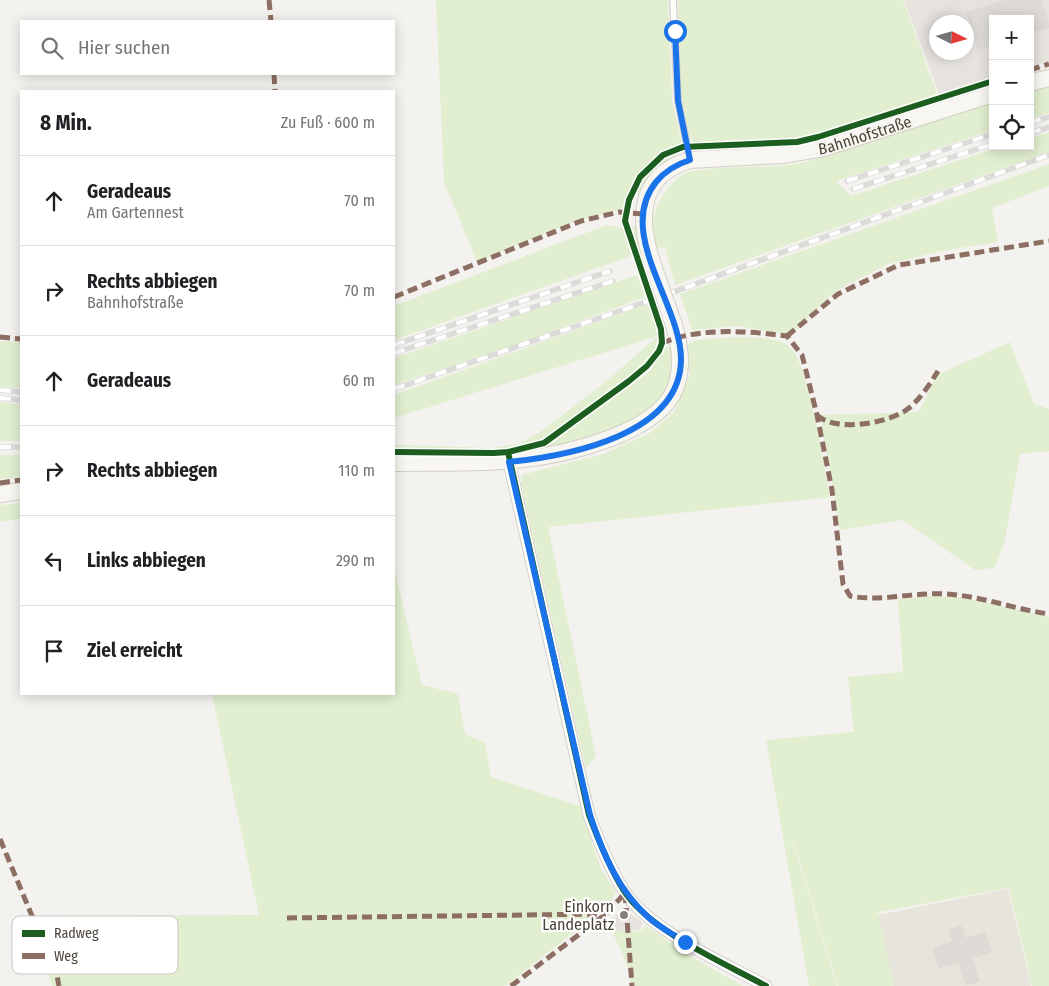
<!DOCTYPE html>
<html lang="de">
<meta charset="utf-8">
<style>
body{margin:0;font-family:"Fira Sans Condensed",sans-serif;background:#f6f6f6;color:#202124}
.controls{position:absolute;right:15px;top:15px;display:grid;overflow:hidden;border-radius:0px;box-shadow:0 2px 12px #0003}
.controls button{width:45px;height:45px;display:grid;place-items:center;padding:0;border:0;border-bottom:1px solid #e0e0e0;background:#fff;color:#202124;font:25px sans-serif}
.compass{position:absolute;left:929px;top:15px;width:45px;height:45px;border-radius:50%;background:#fff;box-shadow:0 2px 12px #0003;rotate:95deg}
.stop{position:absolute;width:15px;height:15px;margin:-11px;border:4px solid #1a73e8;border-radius:50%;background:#fff}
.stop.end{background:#1a73e8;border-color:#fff;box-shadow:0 1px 5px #0008}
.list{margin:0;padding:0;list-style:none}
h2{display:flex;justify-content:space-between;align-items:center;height:65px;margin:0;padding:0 20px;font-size:21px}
h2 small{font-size:16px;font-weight:400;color:#757577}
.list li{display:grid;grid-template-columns:32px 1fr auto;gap:15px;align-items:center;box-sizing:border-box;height:90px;padding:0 20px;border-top:1px solid #e0e0e0}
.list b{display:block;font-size:19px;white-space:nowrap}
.list p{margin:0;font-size:16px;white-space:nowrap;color:#757577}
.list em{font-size:16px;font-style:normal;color:#757577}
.icon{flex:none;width:28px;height:28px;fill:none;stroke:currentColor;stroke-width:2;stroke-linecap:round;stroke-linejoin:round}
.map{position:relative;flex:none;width:1049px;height:986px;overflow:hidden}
.search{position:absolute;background:#fff;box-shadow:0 2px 12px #0003;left:20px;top:20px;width:375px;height:55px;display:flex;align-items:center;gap:12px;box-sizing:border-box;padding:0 18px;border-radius:0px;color:#757577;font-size:19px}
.panel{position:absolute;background:#fff;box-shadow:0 2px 12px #0003;left:20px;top:90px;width:375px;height:605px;border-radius:0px}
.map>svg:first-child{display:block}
</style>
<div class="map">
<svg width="1049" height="986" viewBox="0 0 1049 986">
<rect width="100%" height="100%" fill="#f4f2ee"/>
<!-- residential -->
<path fill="#e7e4dc" d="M 1008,889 L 1031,986 L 894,986 L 878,915 Z"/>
<!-- industrial -->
<path fill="#e6e2de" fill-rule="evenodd" d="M 904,0 L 1049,0 L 1049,61 L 1030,67 L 1030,19 L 993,19 L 993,78 L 939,94 ZM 936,22 L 966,22 L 966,52 L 936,52 Z"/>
<!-- green -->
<path fill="#e1eecf" d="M 436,0 L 668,0 L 672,100 L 682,144 C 650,160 635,172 624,208 L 572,222 L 477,262 L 444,182 Z
M 678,0 L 903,0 L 938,96 L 807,138 L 694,143 C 677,119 680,33 678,0 Z
M 993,83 L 993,86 L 828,140 L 785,148 L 704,151 L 699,147 L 806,142 Z
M 1049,84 L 1049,113 L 1030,118 L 1030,89 Z
M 993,100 L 993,130 L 836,181 L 851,196 L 1002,146 L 1030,146 L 1030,138 L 1049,132 L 1049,152 L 675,285 L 665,247 L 658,248 C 644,223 660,191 682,175 C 696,165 766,168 787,165 C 810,163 834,152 856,145 C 901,130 947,115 993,100 Z
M 683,149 L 679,155 L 669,161 L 631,202 C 639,175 657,159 683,149 Z
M 1049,164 L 1049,186 L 992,208 L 998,242 L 941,251 L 889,264 L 837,290 L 789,335 L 738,326 L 692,330 L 680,294 Z
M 628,222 L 637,229 L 649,275 L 645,276 Z
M 607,225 L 623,228 L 631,256 L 394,340 L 394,306 Z
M 637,275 L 645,297 L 501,350 L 394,385 L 394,358 Z
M 648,304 C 657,329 663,336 649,360 L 565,427 L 537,444 L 522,449 L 507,452 L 394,450 L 394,445 L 493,448 L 521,443 L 540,432 L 603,384 L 658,336 L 394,418 L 394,395 Z
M 738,337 C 754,338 778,336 791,348 C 808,364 825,469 830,497 L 548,527 L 596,756 L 586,768 L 521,484 L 522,475 L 603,454 L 650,433 L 674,412 L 685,387 L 690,373 L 687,345 L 695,340 Z
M 0,341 L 21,342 L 21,388 L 0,387 Z
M 1010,342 L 1034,404 L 1049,409 L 1049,451 L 1020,454 L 1004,545 L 994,568 L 975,570 L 903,520 L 840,530 L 820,415 L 919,412 L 937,375 Z
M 666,347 L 673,348 C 672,366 672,385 661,400 C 637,433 552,448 513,456 L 541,448 L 560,437 L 649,372 Z
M 0,402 L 21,404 L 21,441 L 0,441 Z
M 0,455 L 21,455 L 21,477 L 0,479 Z
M 21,503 L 21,518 L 0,522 L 0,505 Z
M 394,567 L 422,685 L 458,694 L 465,734 L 485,743 L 491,777 L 580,806 L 601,869 L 616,892 L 609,905 L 505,986 L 52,986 L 30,916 L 259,915 L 212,694 L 394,694 Z
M 939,596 L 965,598 L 1049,617 L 1049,986 L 1032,986 L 1009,888 L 878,912 L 894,986 L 838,986 L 794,843 L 789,839 L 793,843 L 837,986 L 809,986 L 766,740 L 854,732 L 848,677 L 903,672 L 898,599 Z
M 645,925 L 688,955 L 743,986 L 631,986 L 628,967 L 612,931 L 641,931 Z"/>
<!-- parking -->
<path fill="#e6e3df" d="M 624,909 L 643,923 L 640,930 L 612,931 L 607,922 Z"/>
<!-- building -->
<path fill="#dedbd6" stroke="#dcd9d4" d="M 1007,0 L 1041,0 L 1049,27 L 1030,32 L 1030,19 L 993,19 L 993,44 L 978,49 L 967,12 Z
M 961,926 L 965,939 L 985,932 L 991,952 L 972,958 L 979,981 L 966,985 L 959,962 L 939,968 L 933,949 L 953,942 L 949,930 Z"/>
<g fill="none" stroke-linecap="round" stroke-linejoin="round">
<defs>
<path id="service" d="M 673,0 L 678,101 L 690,159"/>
<path id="minor" d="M 509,462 L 589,815 C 599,842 609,867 624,891 C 650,931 724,963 766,986"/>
<g id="secondary">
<path d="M 1030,83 L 1049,78"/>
<path id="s1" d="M 655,271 C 639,226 633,177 690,160 L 782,155 L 824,148 L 993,94"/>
<path d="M 394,463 C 473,462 535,467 611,438 C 671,415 693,385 673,322"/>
<path d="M 0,494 L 21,491"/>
</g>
</defs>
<!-- service casing -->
<use href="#service" stroke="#d2d0cb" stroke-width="8"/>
<!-- minor casing -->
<use href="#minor" stroke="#d2d0cb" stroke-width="13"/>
<!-- secondary casing -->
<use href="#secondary" stroke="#d3cfc5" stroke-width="18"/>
<!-- service -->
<use href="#service" stroke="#fdfdfc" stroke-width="5.5"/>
<!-- minor -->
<use href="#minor" stroke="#fdfdfc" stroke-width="11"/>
<!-- secondary -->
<use href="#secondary" stroke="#f7f6f1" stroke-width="16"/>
<defs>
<path id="rail" d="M 1030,122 L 1049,117
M 1030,133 L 1049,127
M 847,181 L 993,134
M 853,189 L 993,144
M 394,345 L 610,271
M 394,353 L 613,281
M 394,389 L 657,298 L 1049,155
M 0,390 L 21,392
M 0,398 L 21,400
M 0,447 L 21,447"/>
</defs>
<!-- rail casing -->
<use href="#rail" stroke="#dbdbda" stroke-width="5.5"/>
<!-- rail -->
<use href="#rail" stroke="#fff" stroke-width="4" stroke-dasharray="11" stroke-linecap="butt"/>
<defs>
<path id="secondary-bridge" d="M 655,271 L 673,322"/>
</defs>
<!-- secondary-bridge casing -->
<use href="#secondary-bridge" stroke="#d3cfc5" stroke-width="18" stroke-linecap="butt"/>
<!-- secondary-bridge -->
<use href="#secondary-bridge" stroke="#f7f6f1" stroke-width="16"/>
<!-- quiet -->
<path stroke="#8d6e63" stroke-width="5" stroke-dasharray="10 5" stroke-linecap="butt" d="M 269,0 L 271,21
M 1030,70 L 1049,64
M 274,74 L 275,91
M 394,297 L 581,221 L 619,212 L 643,214
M 787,336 L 838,294 L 899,265 L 1049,241
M 0,337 L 21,339
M 662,343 C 700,327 747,331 787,336 L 802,355 L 817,415 L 832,490 L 843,584 L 850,596 C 881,602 914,592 946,594 C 981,596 1014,609 1049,614
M 817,415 C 835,433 891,423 909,408 C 921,398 930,384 938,371
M 0,483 L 21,480
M 0,839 L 57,976 L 59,986
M 625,893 L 632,986
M 287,918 L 606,914
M 511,986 L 606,914 L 625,893"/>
<defs>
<path id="cycleway" d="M 394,452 L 494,453 L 508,452 L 544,443 L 629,381 L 647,366 L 659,351 L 662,343 L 661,329 L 625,221 L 629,200 L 640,177 L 663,155 L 683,147 L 797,142 L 818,137 L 993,81
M 508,452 L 589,815 C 599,842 609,867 624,891 C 650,931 724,963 766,986"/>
</defs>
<!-- cycleway casing -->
<use href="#cycleway" stroke="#fff" stroke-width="9"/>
<!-- cycleway -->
<use href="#cycleway" stroke="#1b5e20" stroke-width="6"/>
</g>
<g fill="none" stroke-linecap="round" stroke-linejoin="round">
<!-- route -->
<path stroke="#1a73e8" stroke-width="6" d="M 675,31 L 678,101 L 690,160 C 677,164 665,171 656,182 C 615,233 681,304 681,359 C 681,435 568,456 509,462 L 590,815 C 603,854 618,890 649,918 C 659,927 673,934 685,942"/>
</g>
<!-- markers -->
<circle fill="#868178" stroke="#fff" stroke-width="2" cx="624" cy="915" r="5"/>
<g text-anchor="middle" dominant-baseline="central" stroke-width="4.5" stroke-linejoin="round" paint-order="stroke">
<!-- street labels -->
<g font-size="16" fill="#4b4439" stroke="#fff">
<text stroke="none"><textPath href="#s1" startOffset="312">Bahnhofstraße</textPath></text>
</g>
<!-- poi labels -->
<g font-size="16" fill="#4b4439" stroke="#fff" text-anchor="end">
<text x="614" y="906">Einkorn<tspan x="614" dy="18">Landeplatz</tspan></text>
</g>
</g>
<!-- legend -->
<rect x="12" y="916" width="166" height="58" rx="8" fill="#fff" stroke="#c9c7c4" stroke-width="1"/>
<rect x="22" y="930" width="23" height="7" fill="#1b5e20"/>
<rect x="22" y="953" width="23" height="6" fill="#8d6e63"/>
<g font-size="14" fill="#4b4439">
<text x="54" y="938">Radweg</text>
<text x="54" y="961">Weg</text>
</g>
</svg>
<div class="controls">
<button>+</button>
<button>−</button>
<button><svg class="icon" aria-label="locate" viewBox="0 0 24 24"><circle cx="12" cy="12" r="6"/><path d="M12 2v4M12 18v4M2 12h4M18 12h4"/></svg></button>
</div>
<svg class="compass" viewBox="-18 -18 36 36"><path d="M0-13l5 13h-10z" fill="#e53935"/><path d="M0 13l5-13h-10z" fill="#757577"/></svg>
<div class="stop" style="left:675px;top:31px"></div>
<div class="stop end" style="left:685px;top:942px"></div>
<div class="search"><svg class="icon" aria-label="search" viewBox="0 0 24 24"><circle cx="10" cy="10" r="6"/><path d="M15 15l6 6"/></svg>Hier suchen</div>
<section class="panel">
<h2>8 Min.<small>Zu Fuß · 600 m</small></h2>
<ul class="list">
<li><svg class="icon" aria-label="ahead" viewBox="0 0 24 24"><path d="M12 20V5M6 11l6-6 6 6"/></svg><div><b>Geradeaus</b><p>Am Gartennest</p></div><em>70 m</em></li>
<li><svg class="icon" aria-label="right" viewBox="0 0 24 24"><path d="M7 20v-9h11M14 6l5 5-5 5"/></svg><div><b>Rechts abbiegen</b><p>Bahnhofstraße</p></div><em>70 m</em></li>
<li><svg class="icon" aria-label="ahead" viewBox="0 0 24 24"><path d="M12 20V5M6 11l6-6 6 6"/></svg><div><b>Geradeaus</b></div><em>60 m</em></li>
<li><svg class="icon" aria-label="right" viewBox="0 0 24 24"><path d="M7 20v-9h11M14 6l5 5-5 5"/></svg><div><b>Rechts abbiegen</b></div><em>110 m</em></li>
<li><svg class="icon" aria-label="left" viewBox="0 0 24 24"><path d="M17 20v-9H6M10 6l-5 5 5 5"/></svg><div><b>Links abbiegen</b></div><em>290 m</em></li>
<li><svg class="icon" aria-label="arrive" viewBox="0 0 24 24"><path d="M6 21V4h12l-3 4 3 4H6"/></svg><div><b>Ziel erreicht</b></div></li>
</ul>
</section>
</div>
